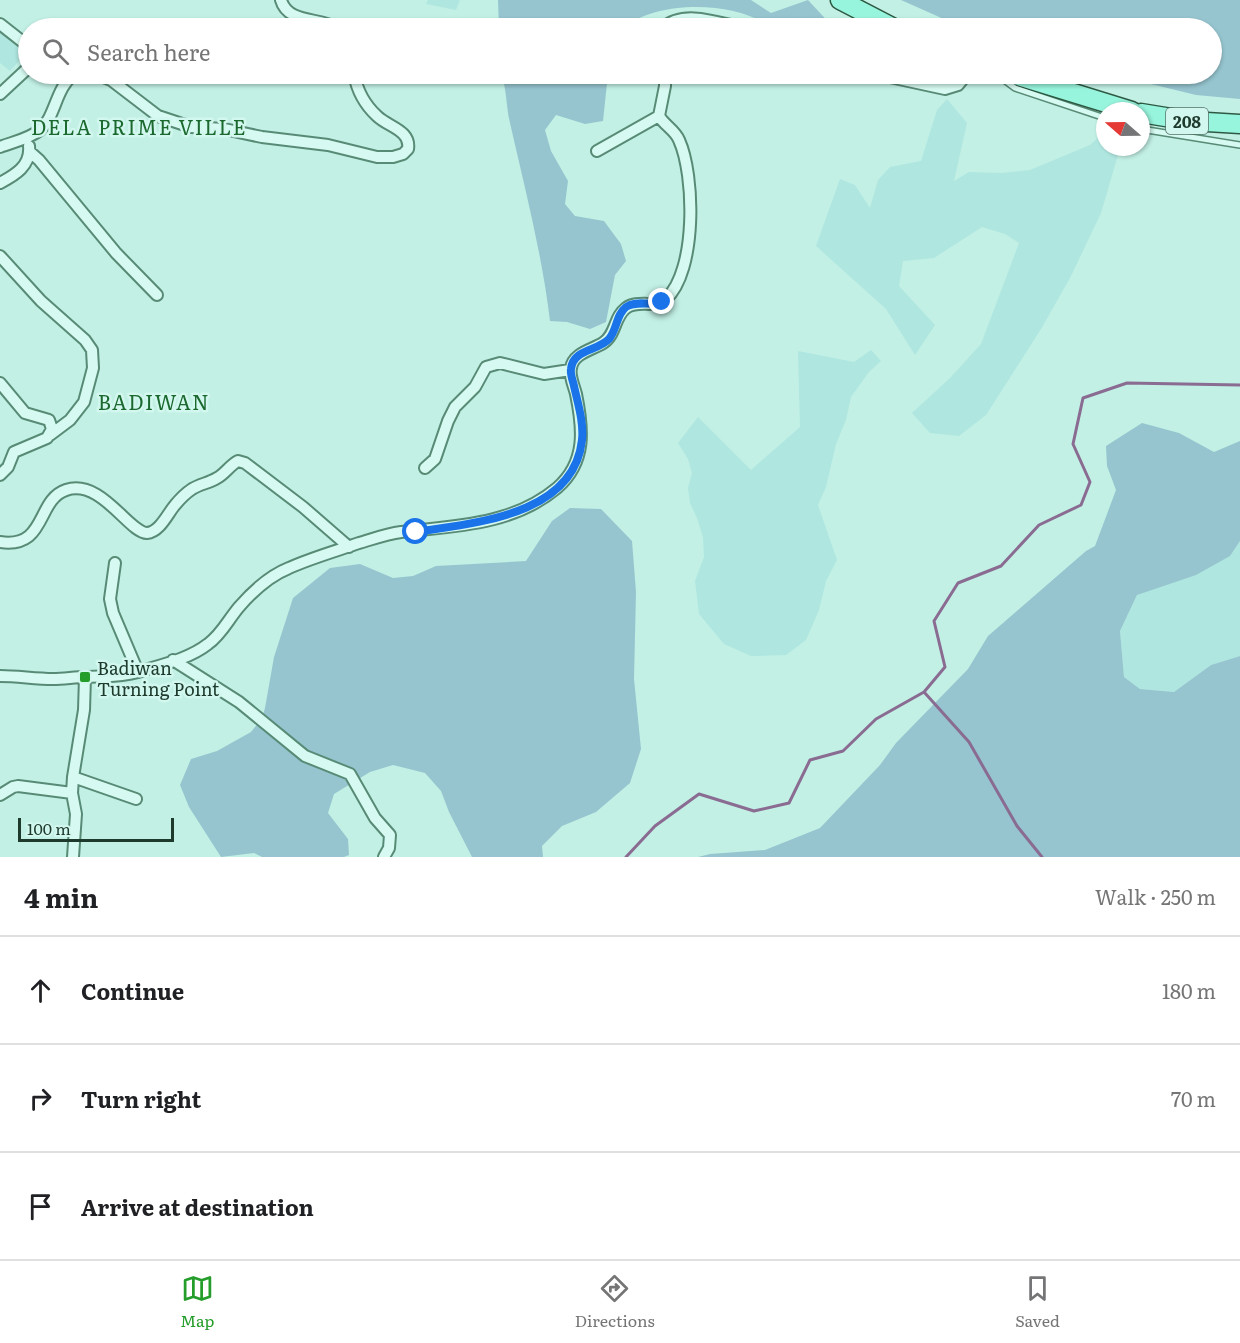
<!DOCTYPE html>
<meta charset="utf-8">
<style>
body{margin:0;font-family:Literata,serif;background:#f6f6f6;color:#202124}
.compass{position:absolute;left:1096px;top:102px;width:54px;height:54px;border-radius:50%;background:#fff;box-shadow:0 2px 4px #0004;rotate:290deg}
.scale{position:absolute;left:18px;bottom:15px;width:156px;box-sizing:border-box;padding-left:6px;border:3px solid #1d3a2d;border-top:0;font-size:16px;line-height:21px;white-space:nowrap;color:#1d3a2d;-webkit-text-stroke:4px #d2f7ee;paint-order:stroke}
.stop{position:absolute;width:18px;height:18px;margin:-14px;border:4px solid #1a73e8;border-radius:50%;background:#fff}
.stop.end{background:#1a73e8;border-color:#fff;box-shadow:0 2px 6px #0008}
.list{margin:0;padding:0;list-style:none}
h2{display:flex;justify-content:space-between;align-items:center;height:78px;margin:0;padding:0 24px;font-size:26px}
h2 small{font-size:20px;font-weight:400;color:#757577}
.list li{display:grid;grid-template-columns:39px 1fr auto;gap:18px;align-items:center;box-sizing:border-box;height:108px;padding:0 24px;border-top:2px solid #e0e0e0}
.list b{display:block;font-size:22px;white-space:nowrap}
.list em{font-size:20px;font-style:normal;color:#757577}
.icon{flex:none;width:33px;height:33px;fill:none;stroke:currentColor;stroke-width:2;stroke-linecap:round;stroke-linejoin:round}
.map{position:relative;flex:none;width:1240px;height:857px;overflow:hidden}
.search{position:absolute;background:#fff;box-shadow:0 2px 4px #0004;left:18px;right:18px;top:18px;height:66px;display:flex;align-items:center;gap:15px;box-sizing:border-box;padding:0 21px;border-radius:33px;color:#757577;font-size:22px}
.sheet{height:402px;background:#fff}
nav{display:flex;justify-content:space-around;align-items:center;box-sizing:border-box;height:84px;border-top:2px solid #e0e0e0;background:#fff;font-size:16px;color:#757577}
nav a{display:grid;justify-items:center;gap:3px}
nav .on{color:#259d2b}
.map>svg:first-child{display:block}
</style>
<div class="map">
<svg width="1240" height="857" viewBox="0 0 1240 857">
<rect width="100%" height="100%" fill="#c2f0e5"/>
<!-- farmland -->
<path fill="#afe6e0" d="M 428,0 L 460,0 L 456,10 L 426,4 Z
M 0,32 L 27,52 L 10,71 L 0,63 Z
M 947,99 L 967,123 L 954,181 L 969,172 L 1002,173 L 1030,170 L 1090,145 L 1105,131 L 1105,147 L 1117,147 L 1118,155 L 1101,213 L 1070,278 L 1041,329 L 986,415 L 959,436 L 930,433 L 912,413 L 950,378 L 981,344 L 1019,243 L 1005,234 L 982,227 L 934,258 L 903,261 L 899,286 L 935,325 L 915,355 L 886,309 L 816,246 L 840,179 L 855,185 L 870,208 L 878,180 L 890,167 L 921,161 L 937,110 Z
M 871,350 L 881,361 L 869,372 L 851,397 L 846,420 L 836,444 L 826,487 L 818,505 L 837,560 L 826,581 L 819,610 L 806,640 L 786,655 L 751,656 L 724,644 L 699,614 L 695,581 L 704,557 L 703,537 L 697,518 L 690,503 L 688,488 L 692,473 L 688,459 L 678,443 L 698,417 L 751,470 L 800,427 L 798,351 L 854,362 Z
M 1240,541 L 1240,656 L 1211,665 L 1174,692 L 1140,689 L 1124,677 L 1120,631 L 1137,595 L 1230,556 Z"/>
<!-- green -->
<path fill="#96c5cf" d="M 498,0 L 751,0 L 771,13 L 808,0 L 834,28 L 771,28 C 737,0 656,0 623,28 L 499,28 Z
M 901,0 L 1240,0 L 1240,99 L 1196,95 L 1110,74 L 1212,74 L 1212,28 L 964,28 Z
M 501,74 L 608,74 L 603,121 L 585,124 L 556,115 L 545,130 L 551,151 L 568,181 L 565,204 L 575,216 L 604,221 L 621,244 L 626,261 L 615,275 L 606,322 L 590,329 L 567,322 L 550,321 C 542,254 525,189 510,123 C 506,107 507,89 501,74 Z
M 1142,423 L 1179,433 L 1214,452 L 1240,441 L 1240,541 L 1230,556 L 1196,575 L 1137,595 L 1120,631 L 1124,677 L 1140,689 L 1174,692 L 1211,665 L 1240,656 L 1240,857 L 698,857 L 710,854 L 765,850 L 820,828 L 880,765 L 896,743 L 968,669 L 988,636 L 1086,551 L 1095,546 L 1116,490 L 1107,466 L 1106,446 Z
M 570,508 L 601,509 L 632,541 L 636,592 L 634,679 L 641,749 L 630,783 L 596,812 L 562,826 L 542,846 L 543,857 L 472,857 L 449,812 L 441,791 L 425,773 L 393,765 L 370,772 L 334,794 L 328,813 L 348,839 L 349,855 L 344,857 L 262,857 L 254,853 L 221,857 L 189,807 L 180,785 L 191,759 L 217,751 L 251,732 L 262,718 L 265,708 L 274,657 L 293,598 L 330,568 L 360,564 L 393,578 L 413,576 L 436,566 L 526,561 L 552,521 Z"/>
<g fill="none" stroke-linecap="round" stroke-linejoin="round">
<!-- stream -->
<path stroke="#8a6b91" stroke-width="3" d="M 924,692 L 969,742 L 1017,826 L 1042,857
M 626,857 L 655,826 L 699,794 L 754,811 L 789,803 L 810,760 L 843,751 L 876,719 L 924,692 L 945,667 L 934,621 L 958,583 L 1001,566 L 1039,525 L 1081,505 L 1090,482 L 1073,444 L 1083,398 L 1127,383 L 1240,385"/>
<defs>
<path id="lane" d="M 1004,74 L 1003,79 L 1015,88 L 1105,118
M 1141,129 L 1240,145"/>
<path id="street" d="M 281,0 C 288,24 319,17 337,28
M 0,24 L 28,46
M 663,28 C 683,9 719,23 743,28
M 96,74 L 111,80 L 158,116 L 191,127 L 224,129 L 262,137 L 328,145 L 377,157 L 393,157 L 403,154 L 408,149 C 411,130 388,127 377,116 C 365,105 357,90 354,74
M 876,74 L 945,89 L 958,85 L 967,74
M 0,94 L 28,68
M 0,147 C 13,142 29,139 40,130 C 56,116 55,89 74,74
M 597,151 L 659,116
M 30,152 L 39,160 L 116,253 L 157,295
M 0,183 C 15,175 31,166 29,146
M 0,256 L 41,301 L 85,340 L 92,350 L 93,368 L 84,402 L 70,420 L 50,435
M 0,383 L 25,413 L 49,420 L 52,429 L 47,438 L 14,452 L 8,467 L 0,475
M 425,468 L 435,459 L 448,421 L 455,407 L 475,387 L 486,367 L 500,363 L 544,374 L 570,370
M 0,542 C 47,549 36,500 66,490 C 101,478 129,533 147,533 C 160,532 168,513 175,505 C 180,499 186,493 192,489 C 200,484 209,483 217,478 C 225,474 230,465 238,461 L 245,463 L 303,507 L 349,547
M 115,563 L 110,599 L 113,613 L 138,672
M 173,660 L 239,702 L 305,756 L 350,774 L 375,818 L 390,835 L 389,848 L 384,857
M 0,676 C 18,676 35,679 53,679 C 64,679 75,677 85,677 C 104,676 121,677 138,672 C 161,665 189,659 208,644 C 221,635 228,620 239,607 C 252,592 269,576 289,568 C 311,558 336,551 359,543 C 373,539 386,534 401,532 C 455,526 513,525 557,488 C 587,462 583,428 576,394 C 574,386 569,376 571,368 C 573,353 592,350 603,343 C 616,335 614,317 626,308 C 638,299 655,309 666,299 C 697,271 695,175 679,140 C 675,130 664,125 659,116 L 665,86 L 665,74
M 73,777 L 136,799
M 0,795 L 13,787 L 18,786 L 72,793
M 73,857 L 76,814 L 72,793 L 73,777 L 84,710 L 85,677"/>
<path id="primary" d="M 840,0 L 894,28
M 1012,74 L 1132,111
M 1141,113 L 1190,121 L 1240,124"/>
</defs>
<!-- lane casing -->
<use href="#lane" stroke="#588b76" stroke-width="8"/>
<!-- street casing -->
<use href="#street" stroke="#588b76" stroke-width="14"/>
<!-- primary casing -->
<use href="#primary" stroke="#2d5943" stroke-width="21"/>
<!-- lane -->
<use href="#lane" stroke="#d6faf1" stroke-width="5"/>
<!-- street -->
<use href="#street" stroke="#d6faf1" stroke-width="10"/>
<!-- primary -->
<use href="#primary" stroke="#98f5dd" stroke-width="18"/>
</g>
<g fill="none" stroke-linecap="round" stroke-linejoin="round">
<!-- route -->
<path stroke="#1a73e8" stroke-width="8" d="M 416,532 C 473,523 574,516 582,440 C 584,423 578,404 574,386 C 573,381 570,374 571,369 C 573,349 598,351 609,339 C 617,330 616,315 626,307 C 635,300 651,306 662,302"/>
</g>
<!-- markers -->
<rect fill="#259d2b" stroke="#d2f7ee" stroke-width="2" x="79" y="671" width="12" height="12" rx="3"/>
<g text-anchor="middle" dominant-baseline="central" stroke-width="5" stroke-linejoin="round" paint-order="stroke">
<!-- shield labels -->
<rect fill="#d2f7ee" stroke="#537367" stroke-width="1.5" x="1166" y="108" width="42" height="26" rx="4.5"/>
<g font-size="16" font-weight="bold" fill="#1d3a2d">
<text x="1187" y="121">208</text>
</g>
<!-- poi labels -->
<g font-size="18" fill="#1d3a2d" stroke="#d2f7ee" text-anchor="start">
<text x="97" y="667">Badiwan<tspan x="97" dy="21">Turning Point</tspan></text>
</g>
<!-- neighbourhood labels -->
<g font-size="20" letter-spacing="1.5" fill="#1b692f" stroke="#d2f7ee">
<text x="139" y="126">DELA PRIME VILLE</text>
<text x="154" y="401">BADIWAN</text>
</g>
</g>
</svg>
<svg class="compass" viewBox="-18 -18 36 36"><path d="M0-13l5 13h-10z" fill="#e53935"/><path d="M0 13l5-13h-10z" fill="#757577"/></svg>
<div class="scale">100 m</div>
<div class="stop" style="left:416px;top:532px"></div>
<div class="stop end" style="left:662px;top:302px"></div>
<div class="search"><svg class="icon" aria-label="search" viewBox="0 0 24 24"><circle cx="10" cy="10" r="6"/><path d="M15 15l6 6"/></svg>Search here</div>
</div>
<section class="sheet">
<h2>4 min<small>Walk · 250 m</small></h2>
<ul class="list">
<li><svg class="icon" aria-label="ahead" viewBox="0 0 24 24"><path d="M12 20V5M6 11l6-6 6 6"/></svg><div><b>Continue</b></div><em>180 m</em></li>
<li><svg class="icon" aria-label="right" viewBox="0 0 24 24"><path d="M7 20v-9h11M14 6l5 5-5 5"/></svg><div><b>Turn right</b></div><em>70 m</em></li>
<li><svg class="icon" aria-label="arrive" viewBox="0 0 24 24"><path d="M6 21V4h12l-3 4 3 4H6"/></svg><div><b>Arrive at destination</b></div></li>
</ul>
</section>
<nav>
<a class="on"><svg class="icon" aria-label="map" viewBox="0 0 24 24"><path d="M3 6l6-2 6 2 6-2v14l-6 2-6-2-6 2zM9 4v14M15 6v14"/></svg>Map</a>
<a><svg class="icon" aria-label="directions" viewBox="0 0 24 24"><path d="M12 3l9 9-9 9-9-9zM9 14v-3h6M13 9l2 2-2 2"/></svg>Directions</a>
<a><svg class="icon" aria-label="saved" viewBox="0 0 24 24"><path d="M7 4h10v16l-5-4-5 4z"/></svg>Saved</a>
</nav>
